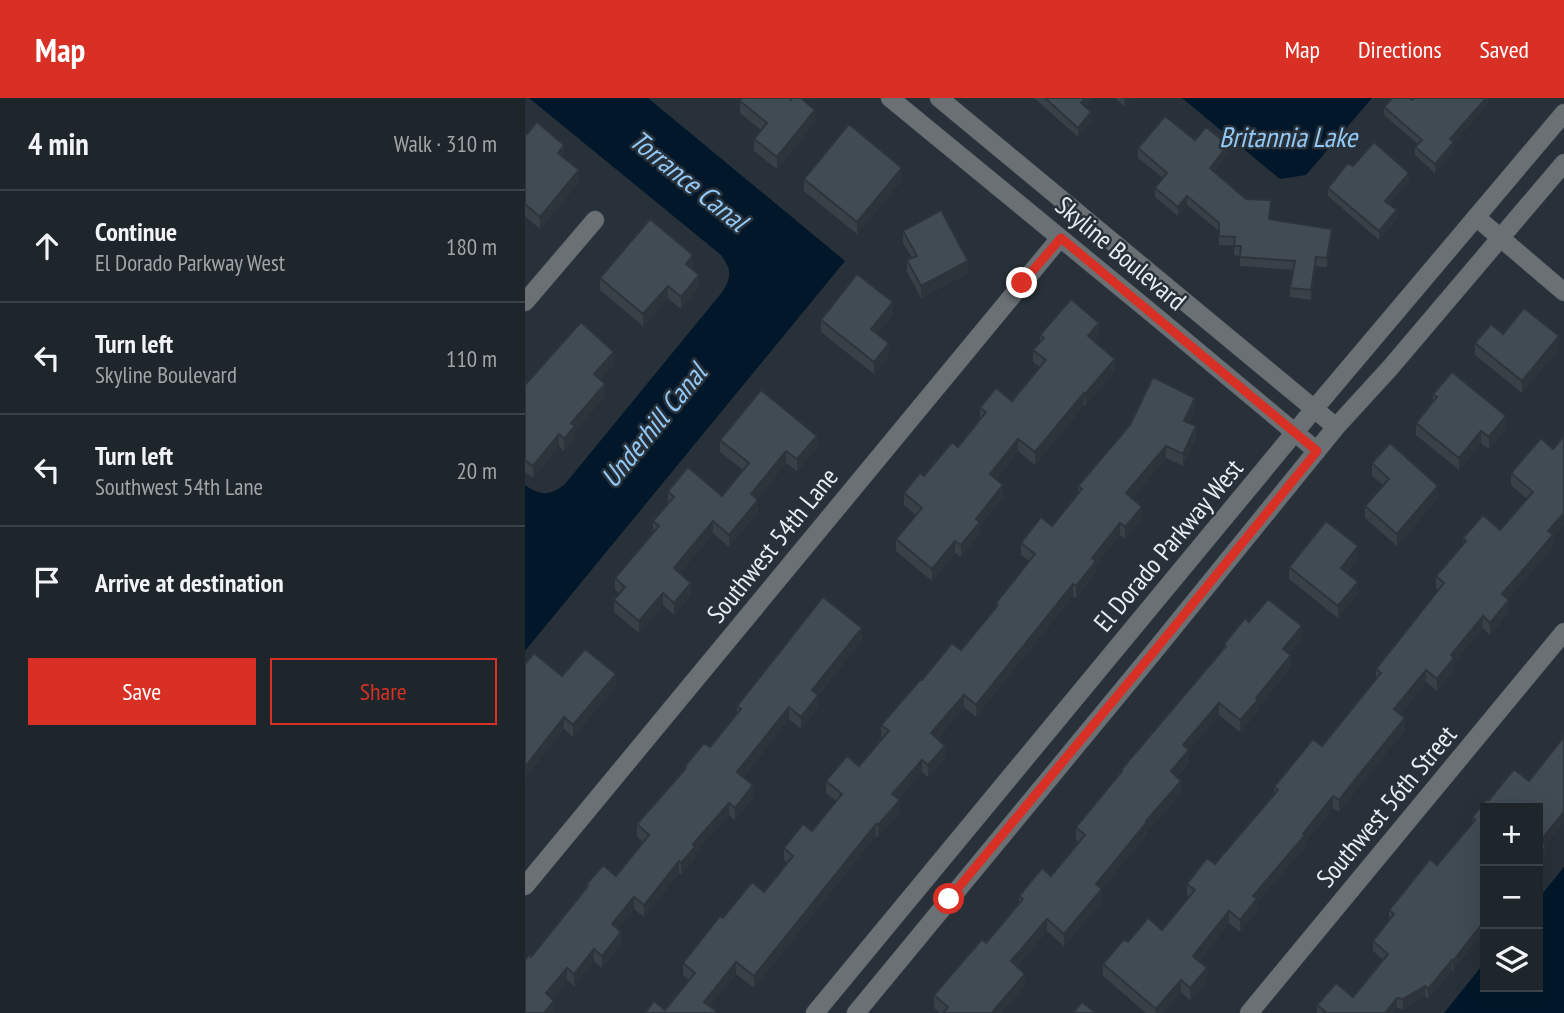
<!DOCTYPE html>
<meta charset="utf-8">
<style>
body{margin:0;font-family:"PT Sans Narrow",sans-serif;background:#2b3137;color:#f1f3f6}
.controls{position:absolute;right:21px;bottom:21px;display:grid;overflow:hidden;border-radius:0px;box-shadow:0 7px 28px #0002}
.controls button{width:63px;height:63px;display:grid;place-items:center;padding:0;border:0;border-bottom:2px solid #3c4247;background:#1e252b;color:#f1f3f6;font:35px sans-serif}
.stop{position:absolute;width:21px;height:21px;margin:-16px;border:5px solid #d93025;border-radius:50%;background:#fff}
.stop.end{background:#d93025;border-color:#fff;box-shadow:0 2px 7px #0008}
.list{margin:0;padding:0;list-style:none}
h2{display:flex;justify-content:space-between;align-items:center;height:91px;margin:0;padding:0 28px;font-size:30px}
h2 small{font-size:23px;font-weight:400;color:#a1a5a9}
.list li{display:grid;grid-template-columns:46px 1fr auto;gap:21px;align-items:center;box-sizing:border-box;height:112px;padding:0 28px;border-top:2px solid #3c4247}
.list b{display:block;font-size:26px;white-space:nowrap}
.list p{margin:0;font-size:23px;white-space:nowrap;color:#a1a5a9}
.list em{font-size:23px;font-style:normal;color:#a1a5a9}
.actions{display:flex;gap:14px;padding:21px 28px}
.actions a{flex:1;padding:16px 0;border:2px solid #d93025;border-radius:0px;text-align:center;font-size:24px;color:#d93025}
.actions .main{background:#d93025;color:#fff}
.icon{flex:none;width:38px;height:38px;fill:none;stroke:currentColor;stroke-width:2;stroke-linecap:round;stroke-linejoin:round}
.map{position:relative;flex:none;width:1039px;height:915px;overflow:hidden}
header{display:flex;align-items:center;gap:42px;box-sizing:border-box;height:98px;padding:0 35px;background:#d93025;color:#fff}
header strong{font-size:33px}
nav{display:flex;gap:38px;margin-inline-start:auto;font-size:24px}
main{display:flex}
aside{flex:1;background:#1e252b}
.map>svg:first-child{display:block}
</style>
<header>
<strong>Map</strong>
<nav><a>Map</a><a>Directions</a><a>Saved</a></nav>
</header>
<main>
<aside>
<h2>4 min<small>Walk · 310 m</small></h2>
<ul class="list">
<li><svg class="icon" aria-label="ahead" viewBox="0 0 24 24"><path d="M12 20V5M6 11l6-6 6 6"/></svg><div><b>Continue</b><p>El Dorado Parkway West</p></div><em>180 m</em></li>
<li><svg class="icon" aria-label="left" viewBox="0 0 24 24"><path d="M17 20v-9H6M10 6l-5 5 5 5"/></svg><div><b>Turn left</b><p>Skyline Boulevard</p></div><em>110 m</em></li>
<li><svg class="icon" aria-label="left" viewBox="0 0 24 24"><path d="M17 20v-9H6M10 6l-5 5 5 5"/></svg><div><b>Turn left</b><p>Southwest 54th Lane</p></div><em>20 m</em></li>
<li><svg class="icon" aria-label="arrive" viewBox="0 0 24 24"><path d="M6 21V4h12l-3 4 3 4H6"/></svg><div><b>Arrive at destination</b></div></li>
</ul>
<div class="actions"><a class="main">Save</a><a>Share</a></div>
</aside>
<div class="map">
<svg width="1039" height="915" viewBox="0 0 1039 915">
<rect width="100%" height="100%" fill="#283139"/>
<!-- water -->
<path fill="#02182a" d="M 4,0 L 123,0 L 320,163 L 0,553 L 0,387 C 15,398 26,398 40,386 L 198,193 C 207,178 206,171 196,157 Z
M 657,0 L 847,0 L 781,77 L 755,81 Z
M 1039,769 L 1039,915 L 919,915 L 960,864 L 960,889 L 1013,889 L 1013,801 Z"/>
<g fill="none" stroke-linecap="round" stroke-linejoin="round">
<defs>
<path id="minor" d="M 951,119 L 1039,194
M 0,204 L 70,122
M 0,788 L 535,140
M 724,915 L 1039,534"/>
<path id="tertiary" d="M 365,0 L 629,217 L 792,353
M 414,0 L 811,329
M 290,915 L 790,310 L 1039,15
M 331,915 L 627,556 L 811,329 L 865,270 L 1039,65"/>
</defs>
<!-- minor casing -->
<use href="#minor" stroke="#474f57" stroke-width="19"/>
<!-- tertiary casing -->
<use href="#tertiary" stroke="#474f57" stroke-width="19"/>
<!-- minor -->
<use href="#minor" stroke="#6b7074" stroke-width="18"/>
<!-- tertiary -->
<use href="#tertiary" stroke="#6b7074" stroke-width="18"/>
</g>
<!-- wall -->
<path fill="#384048" d="M 509,0 L 568,0 L 560,9 L 566,23 L 553,39 Z
M 590,0 L 606,0 L 599,8 Z
M 963,0 L 963,5 L 929,45 L 929,52 L 910,75 L 890,57 L 890,49 L 893,46 L 859,17 L 859,9 L 887,2 Z
M 215,3 L 290,24 L 252,71 L 229,53 L 229,41 L 236,32 L 215,15 Z
M 0,35 L 38,59 L 54,84 L 15,131 L 0,118 Z
M 670,42 L 703,56 L 689,74 L 721,101 L 746,111 L 745,121 L 807,140 L 802,169 L 791,168 L 786,202 L 765,199 L 765,190 L 768,172 L 715,168 L 715,158 L 709,157 L 709,148 L 694,147 L 694,133 L 662,107 L 653,118 L 630,99 L 630,90 L 638,80 L 613,60 L 613,50 Z
M 828,68 L 884,83 L 864,106 L 872,120 L 854,142 L 803,98 L 803,90 Z
M 279,81 L 377,82 L 332,136 L 279,93 Z
M 378,133 L 443,175 L 396,200 L 382,174 L 382,162 L 387,160 L 378,145 Z
M 168,169 L 166,171 L 174,189 L 156,211 L 143,200 L 118,228 L 75,192 L 75,180 Z
M 368,216 L 352,236 L 364,257 L 349,276 L 296,234 L 296,222 Z
M 978,236 L 1034,250 L 997,295 L 950,257 L 950,245 Z
M 515,237 L 574,237 L 569,243 L 590,273 L 560,308 L 559,307 L 510,367 L 493,353 L 471,381 L 478,399 L 455,428 L 455,436 L 436,459 L 430,455 L 407,483 L 371,453 L 371,441 L 391,417 L 379,407 L 379,395 L 433,349 L 455,320 L 455,310 L 487,303 L 515,269 L 508,264 L 508,252 L 515,245 Z
M 89,266 L 75,282 L 80,298 L 50,333 L 50,340 L 39,353 L 34,348 L 8,380 L 0,374 L 0,287 Z
M 908,296 L 981,330 L 964,351 L 956,345 L 934,372 L 891,337 L 891,325 L 908,304 Z
M 670,312 L 664,325 L 671,340 L 658,368 L 641,360 L 607,400 L 617,421 L 600,441 L 595,437 L 571,467 L 571,475 L 551,500 L 548,498 L 451,619 L 439,609 L 412,641 L 420,660 L 403,679 L 397,674 L 373,701 L 375,714 L 353,739 L 351,738 L 229,890 L 211,876 L 185,908 L 191,915 L 140,912 L 164,882 L 158,877 L 158,865 L 198,820 L 239,794 L 262,765 L 259,762 L 259,750 L 287,733 L 311,703 L 301,695 L 301,683 L 334,668 L 358,640 L 356,639 L 356,627 L 397,582 L 436,552 L 471,509 L 471,505 L 504,463 L 496,457 L 496,445 L 527,428 L 553,396 L 553,388 Z
M 1016,340 L 1028,440 L 1028,449 L 983,501 L 984,514 L 965,537 L 958,530 L 929,565 L 929,572 L 912,593 L 901,584 L 875,616 L 880,632 L 833,690 L 814,714 L 808,710 L 780,745 L 780,749 L 732,805 L 732,813 L 715,834 L 704,825 L 674,863 L 682,882 L 665,902 L 656,894 L 638,915 L 621,915 L 578,878 L 578,866 L 603,844 L 637,832 L 664,799 L 662,798 L 662,786 L 690,766 L 749,697 L 749,689 L 797,648 L 851,581 L 851,571 L 913,492 L 911,490 L 911,478 L 938,446 L 938,440 L 975,432 L 1002,401 L 986,387 L 986,375 Z
M 195,342 L 292,350 L 272,373 L 261,365 L 232,401 L 233,414 L 204,449 L 188,435 L 155,475 L 166,497 L 149,517 L 138,507 L 114,535 L 89,514 L 89,502 L 94,495 L 90,492 L 90,480 L 128,435 L 128,423 L 143,406 L 143,393 L 197,398 L 218,372 L 195,354 Z
M 847,365 L 913,400 L 872,448 L 840,420 L 840,408 L 858,387 L 847,378 Z
M 833,460 L 822,475 L 833,496 L 813,520 L 764,481 L 764,469 Z
M 724,524 L 777,540 L 764,556 L 766,569 L 733,610 L 733,614 L 715,634 L 694,617 L 664,652 L 664,664 L 652,679 L 656,695 L 622,734 L 622,736 L 577,791 L 577,803 L 539,848 L 522,833 L 492,868 L 500,888 L 476,915 L 415,915 L 409,910 L 409,897 L 461,845 L 494,807 L 494,798 L 526,778 L 554,744 L 551,741 L 551,729 L 596,674 L 596,672 L 699,550 L 699,546 Z
M 337,542 L 293,597 L 293,609 L 276,631 L 264,621 L 218,679 L 228,699 L 210,722 L 204,717 L 170,755 L 170,761 L 156,777 L 154,775 L 119,819 L 109,811 L 93,831 L 96,846 L 77,870 L 69,863 L 49,888 L 42,882 L 27,900 L 29,903 L 29,915 L 0,915 L 61,790 L 61,787 L 91,778 L 118,744 L 112,738 L 112,726 L 160,671 L 160,668 L 185,649 L 212,615 L 212,608 Z
M 37,578 L 91,588 L 48,639 L 39,631 Z
M 1039,637 L 1039,724 L 1020,747 L 1021,758 L 1013,710 L 928,873 L 927,872 L 903,901 L 900,898 L 878,911 L 872,910 L 868,915 L 792,915 L 792,907 L 828,899 L 858,862 L 848,853 L 848,843 L 864,822 L 864,812 L 912,767 L 947,725 L 947,719 L 964,702 L 1004,683 L 1037,642 L 1037,639 Z"/>
<!-- shaded-wall -->
<path fill="#2e343b" d="M 560,0 L 568,0 L 556,14 L 556,5 Z
M 599,0 L 606,0 L 599,8 Z
M 961,0 L 963,0 L 963,5 L 929,45 L 929,52 L 910,75 L 910,66 L 925,41 Z
M 290,12 L 290,24 L 252,71 L 252,59 Z
M 566,14 L 566,23 L 553,39 L 553,30 Z
M 39,47 L 39,59 L 33,55 Z
M 703,47 L 703,56 L 685,79 L 685,70 Z
M 377,70 L 377,82 L 332,136 L 332,124 Z
M 54,72 L 54,84 L 15,131 L 15,119 Z
M 884,75 L 884,83 L 860,111 L 860,103 Z
M 662,98 L 662,107 L 653,118 L 653,109 Z
M 872,112 L 872,120 L 854,142 L 854,133 Z
M 807,131 L 807,140 L 802,169 L 802,160 Z
M 168,157 L 168,169 L 161,178 L 161,166 Z
M 791,159 L 791,168 L 786,202 L 786,192 Z
M 443,163 L 443,175 L 396,200 L 396,188 Z
M 174,177 L 174,189 L 156,211 L 156,199 Z
M 143,188 L 143,200 L 118,228 L 118,216 Z
M 368,204 L 368,216 L 346,243 L 346,231 Z
M 574,225 L 574,237 L 563,250 L 563,238 Z
M 1034,238 L 1034,250 L 997,295 L 997,283 Z
M 364,245 L 364,257 L 349,276 L 349,264 Z
M 89,254 L 89,266 L 69,289 L 69,276 Z
M 590,261 L 590,273 L 560,308 L 560,296 Z
M 80,286 L 80,298 L 50,333 L 50,340 L 39,353 L 39,341 L 46,325 Z
M 559,295 L 559,307 L 510,367 L 510,354 Z
M 670,300 L 670,312 L 659,335 L 659,323 Z
M 981,318 L 981,330 L 964,351 L 964,339 Z
M 671,328 L 671,340 L 658,368 L 658,356 Z
M 956,333 L 956,345 L 934,372 L 934,360 Z
M 34,336 L 34,348 L 8,380 L 8,368 Z
M 292,338 L 292,350 L 272,373 L 272,361 Z
M 493,341 L 493,353 L 465,388 L 465,376 Z
M 641,348 L 641,360 L 601,407 L 601,395 Z
M 261,353 L 261,365 L 226,408 L 226,396 Z
M 478,387 L 478,399 L 455,428 L 455,436 L 436,459 L 436,447 L 451,421 Z
M 913,388 L 913,400 L 872,448 L 872,436 Z
M 233,402 L 233,414 L 204,449 L 204,437 Z
M 617,409 L 617,421 L 600,441 L 600,429 Z
M 1039,415 L 1039,427 L 1028,440 L 1028,449 L 977,508 L 977,496 L 1023,433 Z
M 188,423 L 188,435 L 149,482 L 149,470 Z
M 595,425 L 595,437 L 571,467 L 571,475 L 551,500 L 551,488 L 567,460 Z
M 430,443 L 430,455 L 407,483 L 407,471 Z
M 833,448 L 833,460 L 816,482 L 816,470 Z
M 833,484 L 833,496 L 813,520 L 813,508 Z
M 166,485 L 166,497 L 149,517 L 149,505 Z
M 548,486 L 548,498 L 451,619 L 451,607 Z
M 138,495 L 138,507 L 114,535 L 114,523 Z
M 984,502 L 984,514 L 965,537 L 965,525 Z
M 958,518 L 958,530 L 929,565 L 929,572 L 912,593 L 912,581 L 926,557 Z
M 777,528 L 777,540 L 758,563 L 758,551 Z
M 337,530 L 337,542 L 287,604 L 287,592 Z
M 766,557 L 766,569 L 733,610 L 733,614 L 715,634 L 715,622 L 731,600 Z
M 901,572 L 901,584 L 869,623 L 869,611 Z
M 91,576 L 91,588 L 48,639 L 48,627 Z
M 293,597 L 293,609 L 276,631 L 276,619 Z
M 439,597 L 439,609 L 406,647 L 406,635 Z
M 694,605 L 694,617 L 658,659 L 658,647 Z
M 264,609 L 264,621 L 212,686 L 212,674 Z
M 39,619 L 39,631 L 0,681 L 0,669 Z
M 880,620 L 880,632 L 814,714 L 814,702 Z
M 420,648 L 420,660 L 403,679 L 403,667 Z
M 664,652 L 664,664 L 646,685 L 646,673 Z
M 397,662 L 397,674 L 367,708 L 367,696 Z
M 656,683 L 656,695 L 622,734 L 622,736 L 577,791 L 577,803 L 539,848 L 539,836 L 571,786 L 621,723 Z
M 228,687 L 228,699 L 210,722 L 210,710 Z
M 808,698 L 808,710 L 780,745 L 780,749 L 732,805 L 732,813 L 715,834 L 715,822 L 728,798 Z
M 375,702 L 375,714 L 353,739 L 353,727 Z
M 204,705 L 204,717 L 170,755 L 170,761 L 156,777 L 156,765 L 168,746 Z
M 1039,714 L 1039,724 L 1015,753 L 1015,743 Z
M 351,726 L 351,738 L 229,890 L 229,878 Z
M 1021,748 L 1021,758 L 1013,768 L 1013,758 Z
M 154,763 L 154,775 L 119,819 L 119,807 Z
M 109,799 L 109,811 L 87,838 L 87,826 Z
M 704,813 L 704,825 L 668,870 L 668,858 Z
M 522,821 L 522,833 L 486,875 L 486,863 Z
M 960,822 L 960,832 L 928,873 L 928,863 Z
M 96,834 L 96,846 L 77,870 L 77,858 Z
M 69,851 L 69,863 L 49,888 L 49,876 Z
M 927,862 L 927,872 L 903,901 L 903,891 Z
M 211,864 L 211,876 L 180,915 L 179,904 Z
M 42,870 L 42,882 L 21,907 L 21,895 Z
M 682,870 L 682,882 L 665,902 L 665,890 Z
M 500,876 L 500,888 L 476,915 L 468,915 L 468,913 Z
M 656,882 L 656,894 L 638,915 L 631,915 L 631,911 Z
M 900,888 L 900,898 L 878,911 L 878,901 Z
M 872,900 L 872,910 L 868,915 L 860,915 Z
M 29,903 L 29,915 L 19,915 Z"/>
<!-- building -->
<path fill="#414b54" stroke="#2e343b" stroke-width="2" d="M 217,0 L 264,0 L 266,2 L 267,0 L 276,0 L 290,12 L 252,59 L 229,41 L 242,25 L 215,3 Z
M 520,0 L 560,0 L 556,5 L 566,14 L 553,30 Z
M 867,0 L 884,0 L 887,2 L 889,0 L 961,0 L 925,41 L 929,44 L 910,66 L 890,49 L 897,42 L 859,9 Z
M 640,18 L 670,42 L 681,29 L 703,47 L 685,70 L 721,101 L 746,102 L 744,121 L 807,131 L 802,160 L 791,159 L 786,192 L 765,190 L 770,163 L 715,159 L 716,148 L 709,148 L 710,139 L 694,138 L 694,125 L 662,98 L 653,109 L 630,90 L 642,75 L 613,50 Z
M 12,24 L 39,47 L 33,55 L 54,72 L 15,119 L 0,106 L 0,35 L 2,36 Z
M 324,26 L 377,70 L 332,124 L 279,81 Z
M 849,44 L 884,75 L 860,103 L 872,112 L 854,133 L 803,90 L 823,65 L 828,68 Z
M 416,112 L 443,163 L 396,188 L 382,162 L 392,158 L 378,133 Z
M 125,121 L 168,157 L 161,166 L 174,177 L 156,199 L 143,188 L 118,216 L 75,180 Z
M 332,176 L 368,204 L 346,231 L 364,245 L 349,264 L 296,222 Z
M 546,201 L 574,225 L 563,238 L 590,261 L 560,296 L 559,295 L 510,354 L 493,341 L 465,376 L 478,387 L 451,421 L 455,424 L 436,447 L 430,443 L 407,471 L 371,441 L 397,410 L 379,395 L 395,375 L 399,378 L 427,344 L 433,349 L 461,314 L 455,310 L 471,290 L 487,303 L 521,262 L 508,252 L 519,240 L 515,237 Z
M 999,210 L 1034,238 L 997,283 L 950,245 L 966,226 L 978,236 Z
M 56,224 L 89,254 L 69,276 L 80,286 L 46,325 L 50,328 L 39,341 L 34,336 L 8,368 L 0,362 L 0,287 Z
M 927,274 L 981,318 L 964,339 L 956,333 L 934,360 L 891,325 L 912,299 L 908,296 Z
M 628,279 L 670,300 L 659,323 L 671,328 L 658,356 L 641,348 L 601,395 L 617,409 L 600,429 L 595,425 L 567,460 L 571,463 L 551,488 L 548,486 L 451,607 L 439,597 L 406,635 L 420,648 L 403,667 L 397,662 L 367,696 L 375,702 L 353,727 L 351,726 L 229,878 L 211,864 L 179,904 L 191,913 L 190,915 L 120,915 L 129,903 L 140,912 L 170,875 L 158,865 L 195,818 L 198,820 L 227,784 L 239,794 L 268,758 L 259,750 L 278,726 L 287,733 L 317,696 L 301,683 L 322,658 L 334,668 L 364,633 L 356,627 L 396,581 L 397,582 L 427,545 L 436,552 L 473,507 L 471,505 L 510,456 L 496,445 L 516,419 L 527,428 L 557,391 L 553,388 L 605,327 Z
M 236,292 L 292,338 L 272,361 L 261,353 L 226,396 L 233,402 L 204,437 L 188,423 L 149,470 L 166,485 L 149,505 L 138,495 L 114,523 L 89,502 L 100,489 L 90,480 L 134,428 L 128,423 L 149,399 L 143,393 L 163,369 L 197,398 L 224,365 L 195,342 Z
M 1039,338 L 1039,415 L 1023,433 L 1028,437 L 977,496 L 984,502 L 965,525 L 958,518 L 926,557 L 929,560 L 912,581 L 901,572 L 869,611 L 880,620 L 833,678 L 814,702 L 808,698 L 778,736 L 780,737 L 728,798 L 732,801 L 715,822 L 704,813 L 668,858 L 682,870 L 665,890 L 656,882 L 631,911 L 578,866 L 599,841 L 603,844 L 623,820 L 637,832 L 670,792 L 662,786 L 682,760 L 690,766 L 753,692 L 749,689 L 788,641 L 797,648 L 856,575 L 851,571 L 919,485 L 911,478 L 941,443 L 938,440 L 958,417 L 975,432 L 1008,394 L 986,375 L 1016,340 L 1028,351 Z
M 865,345 L 913,388 L 872,436 L 840,408 L 864,381 L 847,365 Z
M 801,423 L 833,448 L 816,470 L 833,484 L 813,508 L 764,469 Z
M 298,499 L 337,530 L 287,592 L 293,597 L 276,619 L 264,609 L 212,674 L 228,687 L 210,710 L 204,705 L 168,746 L 170,749 L 156,765 L 154,763 L 119,807 L 109,799 L 87,826 L 96,834 L 77,858 L 69,851 L 49,876 L 42,870 L 21,895 L 29,903 L 19,915 L 0,915 L 0,862 L 4,857 L 6,859 L 63,788 L 61,787 L 78,767 L 91,778 L 124,737 L 112,726 L 161,670 L 160,668 L 179,645 L 185,649 L 216,611 L 212,608 Z
M 743,501 L 777,528 L 758,551 L 766,557 L 731,600 L 733,602 L 715,622 L 694,605 L 658,647 L 664,652 L 646,673 L 656,683 L 621,723 L 622,724 L 571,786 L 577,791 L 539,836 L 522,821 L 486,863 L 500,876 L 468,913 L 471,915 L 418,915 L 423,909 L 409,897 L 457,841 L 461,845 L 498,801 L 494,798 L 517,770 L 526,778 L 560,737 L 551,729 L 597,673 L 596,672 L 701,548 L 699,546 L 720,520 L 724,524 Z
M 60,551 L 91,576 L 48,627 L 39,619 L 0,669 L 0,566 L 9,555 L 37,578 Z
M 1039,637 L 1039,714 L 1015,743 L 1021,748 L 1013,758 L 1013,710 L 960,710 L 960,799 L 958,801 L 960,803 L 960,822 L 928,863 L 927,862 L 903,891 L 900,888 L 878,901 L 872,900 L 860,915 L 798,915 L 800,913 L 792,907 L 811,885 L 828,899 L 863,856 L 848,843 L 869,816 L 864,812 L 905,761 L 912,767 L 950,722 L 947,719 L 962,701 L 964,702 L 989,671 L 1004,683 L 1038,640 L 1037,639 Z
M 557,904 L 571,915 L 548,915 Z"/>
<g fill="none" stroke-linecap="round" stroke-linejoin="round">
<!-- route -->
<path stroke="#d93025" stroke-width="9" d="M 424,801 L 627,556 L 792,353 L 536,140 L 497,185"/>
</g>
<g text-anchor="middle" dominant-baseline="central" stroke-width="5" stroke-linejoin="round" paint-order="stroke">
<!-- street labels -->
<g font-size="26" fill="#e7eef3" stroke="#283139">
<text transform="translate(596 155) rotate(40)">Skyline Boulevard</text>
<text transform="translate(247 447) rotate(-51)">Southwest 54th Lane</text>
<text transform="translate(643 447) rotate(-50)">El Dorado Parkway West</text>
<text transform="translate(861 708) rotate(-50)">Southwest 56th Street</text>
</g>
<!-- water labels -->
<g font-size="28" font-style="italic" fill="#92c8f5" stroke="#283139">
<text x="763" y="38">Britannia Lake</text>
<text transform="translate(164 82) rotate(39)">Torrance Canal</text>
<text transform="translate(128 327) rotate(-51)">Underhill Canal</text>
</g>
</g>
</svg>
<div class="controls">
<button>+</button>
<button>−</button>
<button><svg class="icon" aria-label="layers" viewBox="0 0 24 24"><path d="M12 4l9 5-9 5-9-5zM3 14l9 5 9-5"/></svg></button>
</div>
<div class="stop" style="left:424px;top:801px"></div>
<div class="stop end" style="left:497px;top:185px"></div>
</div>
</main>
